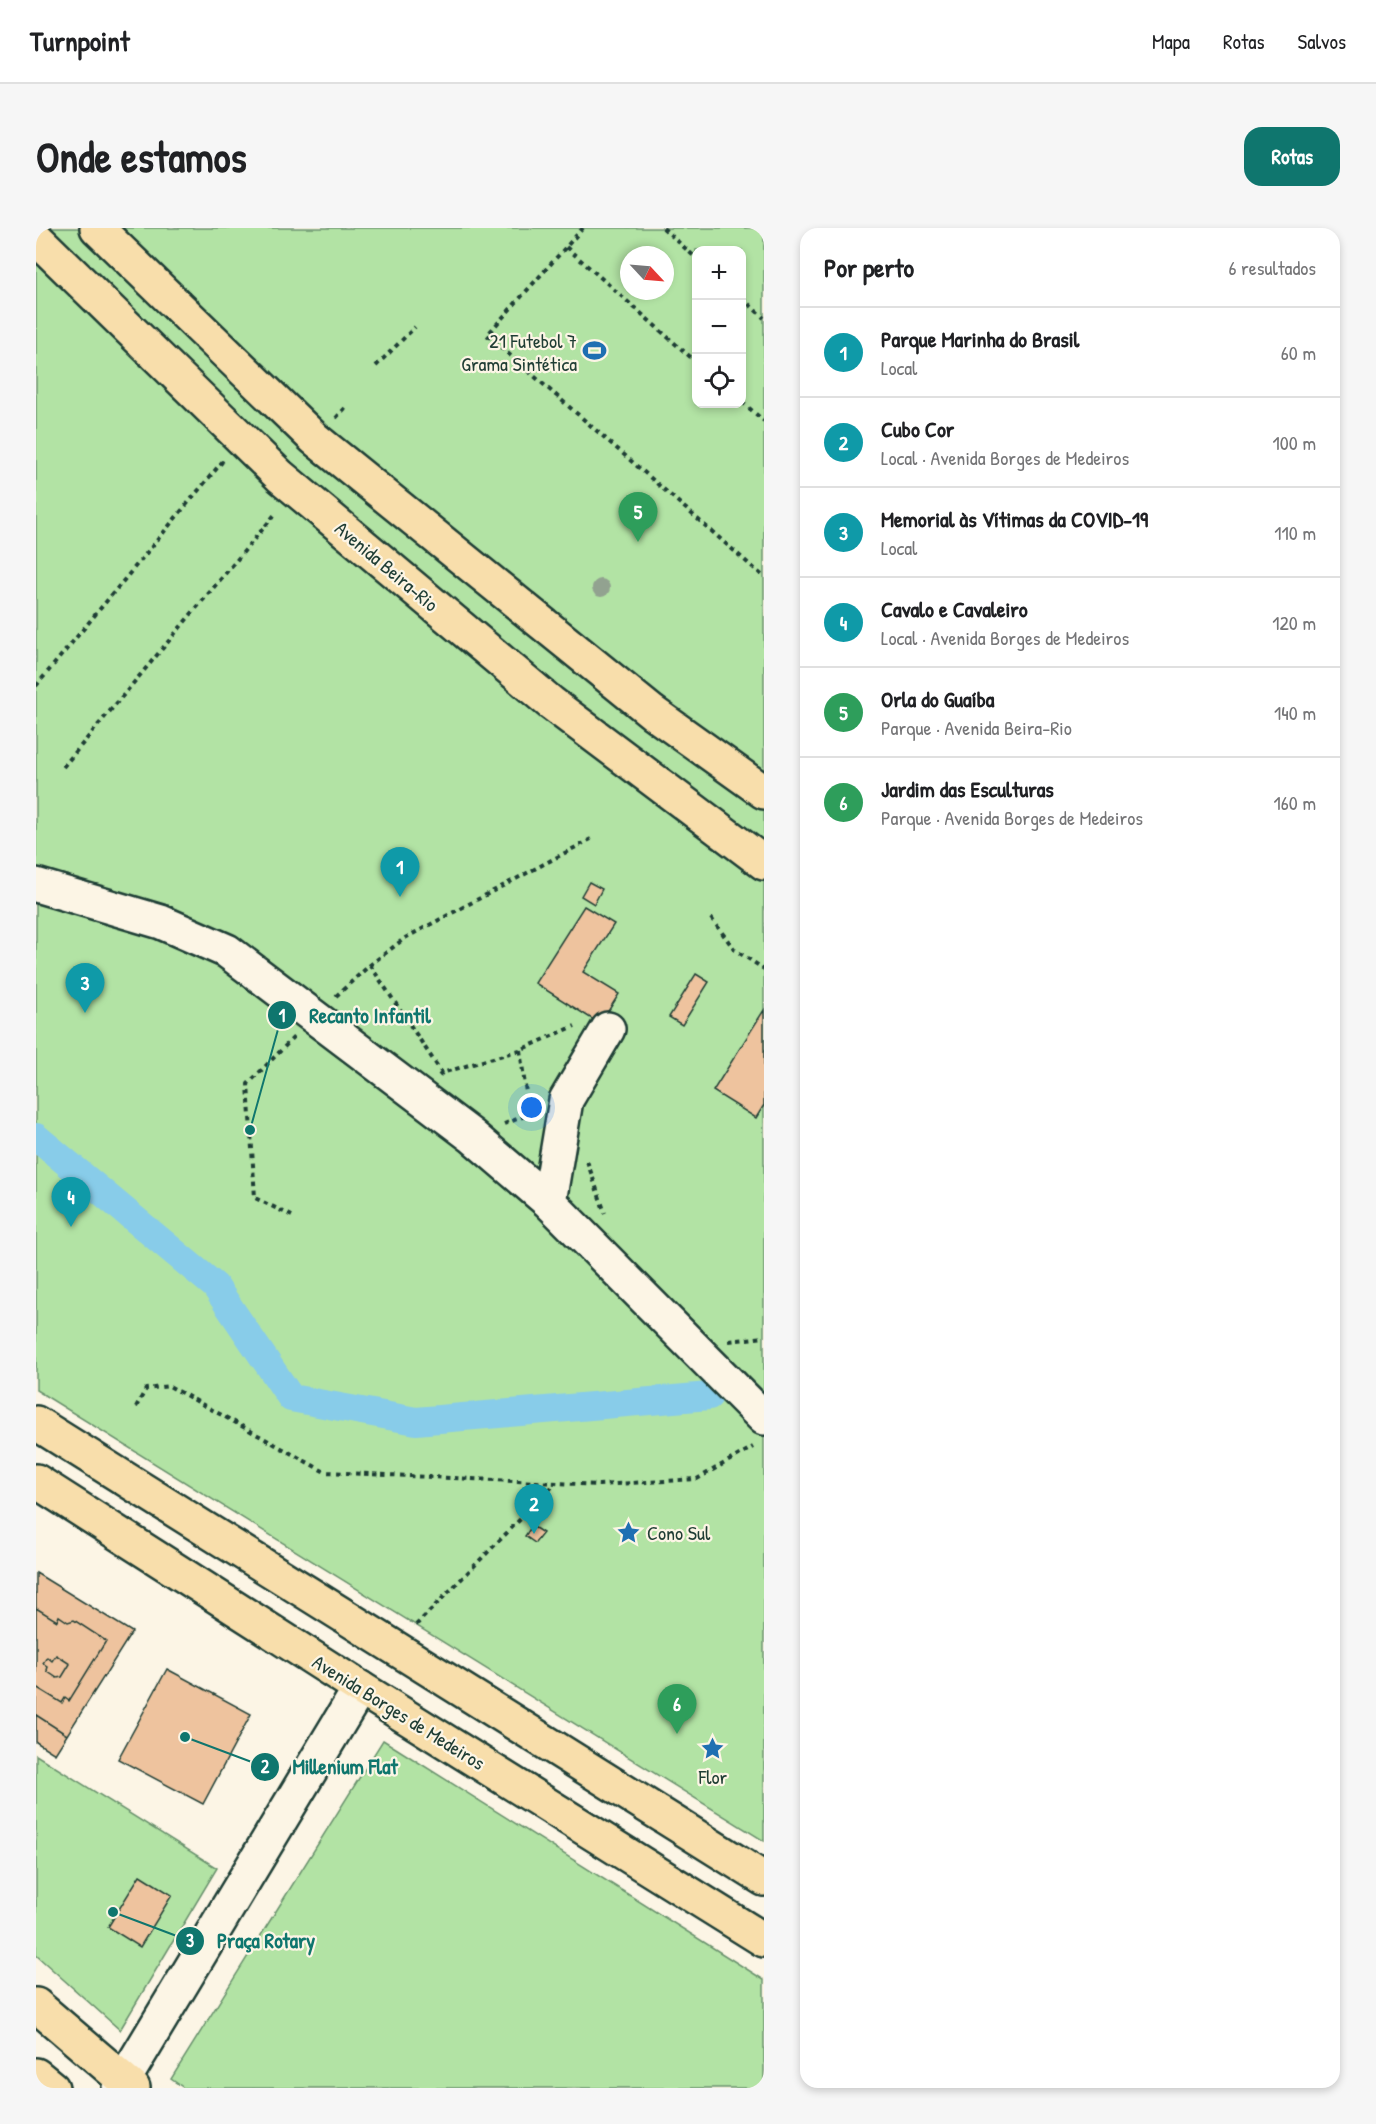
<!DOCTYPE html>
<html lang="pt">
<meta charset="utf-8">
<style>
body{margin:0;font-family:"Patrick Hand",sans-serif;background:#f6f6f6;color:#202124}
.controls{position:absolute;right:18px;top:18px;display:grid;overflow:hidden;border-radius:12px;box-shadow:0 3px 9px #0003}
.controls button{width:54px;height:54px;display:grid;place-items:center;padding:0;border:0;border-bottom:2px solid #e0e0e0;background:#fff;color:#202124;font:30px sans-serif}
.compass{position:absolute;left:584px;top:18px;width:54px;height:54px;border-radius:50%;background:#fff;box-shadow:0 3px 9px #0003;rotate:116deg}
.you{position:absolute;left:496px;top:880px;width:21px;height:21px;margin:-15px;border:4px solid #fff;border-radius:50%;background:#1a73e8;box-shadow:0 0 0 9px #1a73e833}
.badge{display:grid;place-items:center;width:39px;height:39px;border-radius:50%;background:#0f766e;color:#fff;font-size:20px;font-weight:700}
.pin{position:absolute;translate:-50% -50px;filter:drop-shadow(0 2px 3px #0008)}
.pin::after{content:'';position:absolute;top:32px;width:21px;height:18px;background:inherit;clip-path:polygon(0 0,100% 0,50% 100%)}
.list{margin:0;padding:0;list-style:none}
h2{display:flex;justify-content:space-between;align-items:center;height:78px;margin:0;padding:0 24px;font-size:26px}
h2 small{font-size:20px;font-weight:400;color:#757577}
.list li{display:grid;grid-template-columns:39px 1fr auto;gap:18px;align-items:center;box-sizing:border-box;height:90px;padding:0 24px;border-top:2px solid #e0e0e0}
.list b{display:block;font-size:22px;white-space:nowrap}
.list p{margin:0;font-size:20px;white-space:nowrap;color:#757577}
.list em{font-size:20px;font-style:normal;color:#757577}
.icon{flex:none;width:33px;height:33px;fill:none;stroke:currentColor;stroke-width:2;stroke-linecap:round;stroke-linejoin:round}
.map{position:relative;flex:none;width:728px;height:1860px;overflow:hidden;border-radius:18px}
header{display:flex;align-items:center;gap:36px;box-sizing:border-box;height:84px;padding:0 30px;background:#fff;border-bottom:2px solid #e0e0e0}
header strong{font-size:28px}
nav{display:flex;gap:33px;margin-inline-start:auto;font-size:21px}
.intro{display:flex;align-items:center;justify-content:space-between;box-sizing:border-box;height:144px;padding:0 36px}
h1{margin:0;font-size:42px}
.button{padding:15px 27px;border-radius:18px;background:#0f766e;color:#fff;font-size:21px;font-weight:700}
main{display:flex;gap:36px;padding:0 36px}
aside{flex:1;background:#fff;border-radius:18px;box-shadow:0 3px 9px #0003}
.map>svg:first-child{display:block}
</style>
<header>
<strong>Turnpoint</strong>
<nav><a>Mapa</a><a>Rotas</a><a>Salvos</a></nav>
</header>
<div class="intro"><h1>Onde estamos</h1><a class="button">Rotas</a></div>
<main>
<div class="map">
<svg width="728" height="1860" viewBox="0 0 728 1860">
<rect width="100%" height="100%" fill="#fcf5e5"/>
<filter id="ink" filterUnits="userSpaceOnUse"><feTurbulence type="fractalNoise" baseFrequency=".0167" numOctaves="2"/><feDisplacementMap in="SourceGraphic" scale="12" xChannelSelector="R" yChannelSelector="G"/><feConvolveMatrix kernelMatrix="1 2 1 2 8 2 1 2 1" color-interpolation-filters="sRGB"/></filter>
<g filter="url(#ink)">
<!-- green -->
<path fill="#b2e3a4" stroke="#68906c" stroke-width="1.5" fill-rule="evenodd" d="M 0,0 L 728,0 L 728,1613 L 0,1162 ZM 660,22 L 706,22 L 706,176 L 660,176 ZM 593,27 L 629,27 L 629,63 L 593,63 Z
M 347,1512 L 728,1752 L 728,1860 L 148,1860 L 135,1851 Z
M 0,1527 L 181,1640 L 84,1802 L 0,1727 Z"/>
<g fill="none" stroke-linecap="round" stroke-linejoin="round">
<!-- canal -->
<path stroke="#88cce9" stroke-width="28" d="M 0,909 L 179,1058 L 255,1170 L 380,1193 L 673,1168"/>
</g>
<!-- building -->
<path fill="#eec39e" stroke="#1f3d34" stroke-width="1.5" d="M 553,654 L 566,661 L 558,676 L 545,668 Z
M 548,678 L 578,696 L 547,744 L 583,766 L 564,796 L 499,755 Z
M 660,746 L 673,754 L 646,797 L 633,789 Z
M 728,782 L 728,877 L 720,890 L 677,863 Z
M 496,1298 L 507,1305 L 499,1315 L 489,1308 Z
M 0,1345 L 96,1404 L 31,1507 L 0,1487 Z
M 0,1380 L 21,1393 L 23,1388 L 32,1394 L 38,1392 L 70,1413 L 33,1473 L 29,1470 L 26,1475 L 0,1459 Z
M 20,1427 L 34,1436 L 26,1449 L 21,1450 L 12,1444 L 11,1442 L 12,1439 L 7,1435 L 11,1429 L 16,1433 Z
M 131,1441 L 215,1486 L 167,1576 L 82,1531 Z
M 0,1487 L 31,1507 L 19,1526 L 0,1514 Z
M 104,1647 L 136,1667 L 104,1719 L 72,1699 Z"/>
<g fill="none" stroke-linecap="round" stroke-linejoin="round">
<defs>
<path id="minor" d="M 0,657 L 125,694 L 191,723 L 436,908 L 513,974 L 728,1190
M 513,974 L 530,872 L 572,801
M 83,1860 L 324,1460"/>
<path id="major" d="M 61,0 L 279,211 L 616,484 L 728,564
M 0,10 L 244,248 L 515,475 L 728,635
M 0,1195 L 728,1651
M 0,1253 L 324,1460 L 728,1712
M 0,1777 L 97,1860
M 0,1847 L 16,1860"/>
</defs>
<!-- minor casing -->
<use href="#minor" stroke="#1f3d34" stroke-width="38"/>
<!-- major casing -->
<use href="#major" stroke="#1f3d34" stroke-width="38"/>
<!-- path -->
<path stroke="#1f3d34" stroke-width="4" stroke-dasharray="4.5 4.5" stroke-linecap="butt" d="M 547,0 L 451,107 L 728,349
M 627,0 L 660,30
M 530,19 L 660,134
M 706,70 L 728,90
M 340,138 L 379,99
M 706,174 L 728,193
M 300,190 L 311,178
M 0,458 L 186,234 L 187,236
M 27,539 L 241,284
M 675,690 L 699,722 L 728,741
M 334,737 L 406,845
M 300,768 L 334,737 L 369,710 L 555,611
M 484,822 L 493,886
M 403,848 L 406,845 L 484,822 L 539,798
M 468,896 L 497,885
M 551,933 L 569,985
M 256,988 L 219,970 L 212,856 L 258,809
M 693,1113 L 728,1109
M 100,1179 L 110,1161 L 133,1158 L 289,1244 L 563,1257 L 661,1251 L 717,1219
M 380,1397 L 520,1255"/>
<!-- minor -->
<use href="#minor" stroke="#fcf5e5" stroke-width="33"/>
<!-- major -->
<use href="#major" stroke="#f8deab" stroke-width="33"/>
</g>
<!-- trees -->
<circle fill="#92a290" cx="565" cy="360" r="9"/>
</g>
<!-- icons -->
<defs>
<symbol id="stadium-bare" viewBox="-9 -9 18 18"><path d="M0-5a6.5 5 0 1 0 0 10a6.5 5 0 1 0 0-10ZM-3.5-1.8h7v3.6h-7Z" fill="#1f6fb2" stroke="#fcf5e5" stroke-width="2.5" paint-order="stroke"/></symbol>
<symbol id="sight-bare" viewBox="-9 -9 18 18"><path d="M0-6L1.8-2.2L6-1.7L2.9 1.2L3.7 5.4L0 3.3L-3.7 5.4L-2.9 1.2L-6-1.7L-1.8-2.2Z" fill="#1f6fb2" stroke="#fcf5e5" stroke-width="2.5" paint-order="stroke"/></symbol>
</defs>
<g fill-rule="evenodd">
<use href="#stadium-bare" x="542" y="106" width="33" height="33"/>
<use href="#sight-bare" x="576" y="1288" width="33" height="33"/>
<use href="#sight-bare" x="660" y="1504" width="33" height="33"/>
</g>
<g text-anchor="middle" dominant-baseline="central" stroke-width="4.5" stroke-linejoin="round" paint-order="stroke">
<!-- poi labels -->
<g font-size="20" fill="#1f3d34" stroke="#fcf5e5" text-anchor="end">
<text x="541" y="112">21 Futebol 7<tspan x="541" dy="23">Grama Sintética</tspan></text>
<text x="611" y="1304" text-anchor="start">Cono Sul</text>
<text x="677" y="1548" text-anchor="middle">Flor</text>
</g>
<!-- street labels -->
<g font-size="20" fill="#1f3d34" stroke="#fcf5e5">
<text transform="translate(351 338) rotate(40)">Avenida Beira-Rio</text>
<text transform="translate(363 1484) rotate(32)">Avenida Borges de Medeiros</text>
</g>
</g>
<!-- callouts -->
<path fill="none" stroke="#0f766e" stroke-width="2" d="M214 902L246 787M149 1509L229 1539M77 1684L154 1713"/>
<g fill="#0f766e" stroke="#fcf5e5" stroke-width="2">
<circle cx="214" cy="902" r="6"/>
<circle cx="149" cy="1509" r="6"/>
<circle cx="77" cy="1684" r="6"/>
<circle cx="246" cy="787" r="15"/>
<circle cx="229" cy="1539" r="15"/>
<circle cx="154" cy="1713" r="15"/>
</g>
<g font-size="18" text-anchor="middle" font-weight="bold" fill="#fff">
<text x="246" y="794">1</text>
<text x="229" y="1545">2</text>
<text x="154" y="1719">3</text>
</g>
<g font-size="21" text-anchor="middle" font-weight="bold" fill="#0f766e" stroke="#fcf5e5" stroke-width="4.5" stroke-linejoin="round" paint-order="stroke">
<text x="334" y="795">Recanto Infantil</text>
<text x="309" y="1546">Millenium Flat</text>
<text x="230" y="1720">Praça Rotary</text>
</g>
</svg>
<div class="controls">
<button>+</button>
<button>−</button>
<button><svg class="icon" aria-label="locate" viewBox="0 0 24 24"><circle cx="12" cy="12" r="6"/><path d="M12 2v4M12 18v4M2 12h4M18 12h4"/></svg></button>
</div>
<svg class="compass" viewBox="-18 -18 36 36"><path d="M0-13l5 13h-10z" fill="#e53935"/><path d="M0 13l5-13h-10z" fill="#757577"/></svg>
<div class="you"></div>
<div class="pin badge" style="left:364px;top:669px;background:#0f9aa8">1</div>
<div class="pin badge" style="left:498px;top:1306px;background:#0f9aa8">2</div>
<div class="pin badge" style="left:49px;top:785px;background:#0f9aa8">3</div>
<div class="pin badge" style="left:35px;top:999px;background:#0f9aa8">4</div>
<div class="pin badge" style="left:602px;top:314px;background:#2e9e5b">5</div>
<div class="pin badge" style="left:641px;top:1506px;background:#2e9e5b">6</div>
</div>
<aside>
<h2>Por perto<small>6 resultados</small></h2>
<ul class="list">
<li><span class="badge" style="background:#0f9aa8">1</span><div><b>Parque Marinha do Brasil</b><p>Local</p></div><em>60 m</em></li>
<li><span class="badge" style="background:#0f9aa8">2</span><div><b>Cubo Cor</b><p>Local · Avenida Borges de Medeiros</p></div><em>100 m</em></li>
<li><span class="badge" style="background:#0f9aa8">3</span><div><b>Memorial às Vítimas da COVID-19</b><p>Local</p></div><em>110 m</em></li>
<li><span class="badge" style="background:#0f9aa8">4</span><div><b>Cavalo e Cavaleiro</b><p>Local · Avenida Borges de Medeiros</p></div><em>120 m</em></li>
<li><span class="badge" style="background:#2e9e5b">5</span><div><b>Orla do Guaíba</b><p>Parque · Avenida Beira-Rio</p></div><em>140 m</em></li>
<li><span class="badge" style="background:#2e9e5b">6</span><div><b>Jardim das Esculturas</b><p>Parque · Avenida Borges de Medeiros</p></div><em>160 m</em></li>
</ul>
</aside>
</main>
